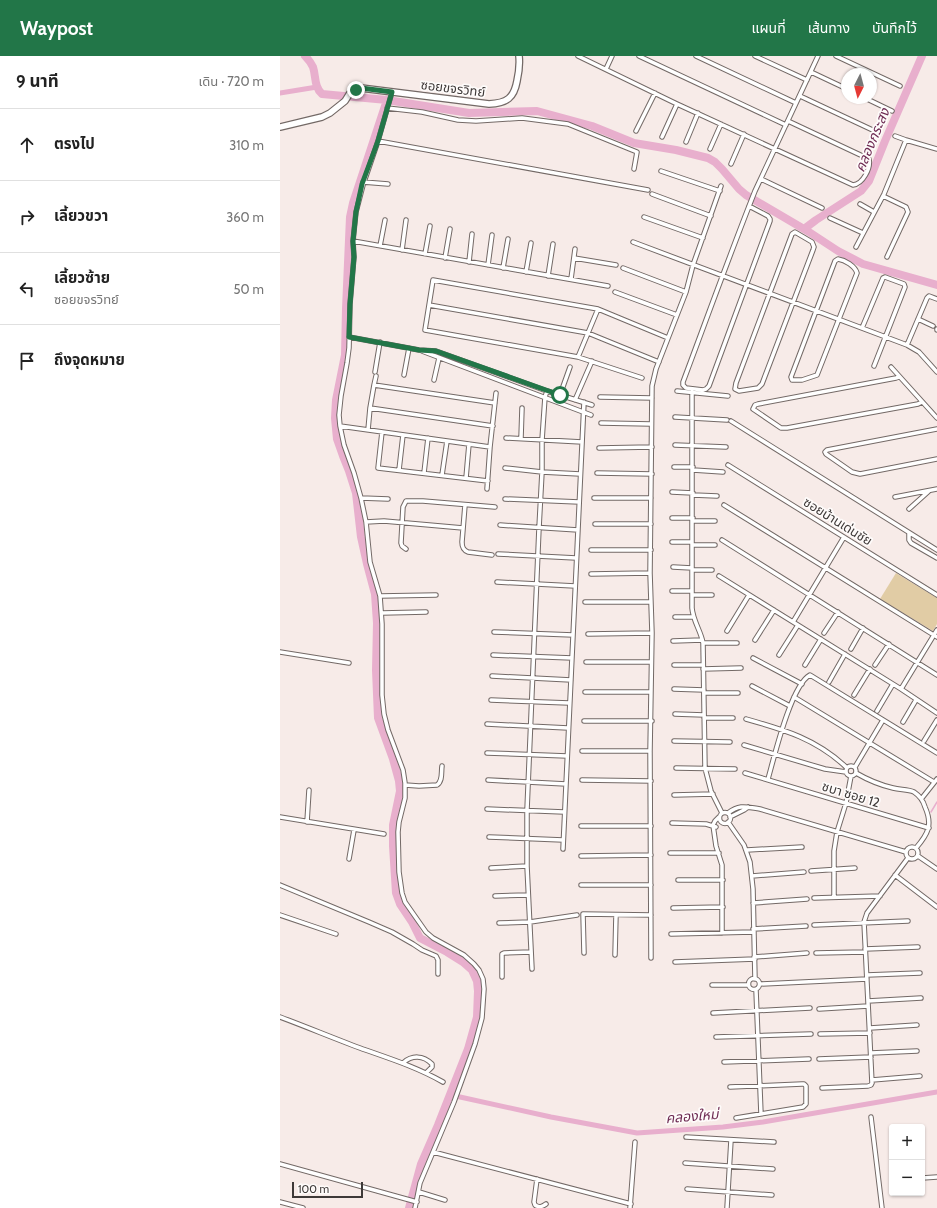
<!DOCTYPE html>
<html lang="th">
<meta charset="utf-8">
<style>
body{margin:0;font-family:Cabin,"Noto Sans Thai",sans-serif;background:#f6f6f6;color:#222}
.controls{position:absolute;right:12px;bottom:12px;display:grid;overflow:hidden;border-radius:4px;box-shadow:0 1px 3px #0004}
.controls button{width:36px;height:36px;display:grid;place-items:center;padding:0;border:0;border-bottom:1px solid #e0e0e0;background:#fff;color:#222;font:20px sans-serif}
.compass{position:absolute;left:561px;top:12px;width:36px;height:36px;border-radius:50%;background:#fff;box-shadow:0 1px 3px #0004;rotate:186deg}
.scale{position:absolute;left:12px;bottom:10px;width:71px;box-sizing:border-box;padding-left:4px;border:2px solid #3e3938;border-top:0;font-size:11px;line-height:14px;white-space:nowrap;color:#3e3938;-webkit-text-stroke:3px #fefbfa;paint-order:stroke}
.stop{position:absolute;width:12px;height:12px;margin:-9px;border:3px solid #227648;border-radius:50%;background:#fff}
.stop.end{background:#227648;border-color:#fff;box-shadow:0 1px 4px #0008}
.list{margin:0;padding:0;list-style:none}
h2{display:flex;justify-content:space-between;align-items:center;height:52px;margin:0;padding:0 16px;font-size:17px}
h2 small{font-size:13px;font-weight:400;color:#767676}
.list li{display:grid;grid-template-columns:26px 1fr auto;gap:12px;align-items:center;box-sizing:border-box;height:72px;padding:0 16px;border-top:1px solid #e0e0e0}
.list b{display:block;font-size:15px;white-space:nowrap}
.list p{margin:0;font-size:13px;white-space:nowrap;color:#767676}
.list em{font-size:13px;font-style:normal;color:#767676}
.icon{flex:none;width:22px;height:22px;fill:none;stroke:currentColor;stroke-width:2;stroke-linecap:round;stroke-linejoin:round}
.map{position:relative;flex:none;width:657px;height:1152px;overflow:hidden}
header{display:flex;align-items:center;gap:24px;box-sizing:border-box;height:56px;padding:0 20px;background:#227648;color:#fff}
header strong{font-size:19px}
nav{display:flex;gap:22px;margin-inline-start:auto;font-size:14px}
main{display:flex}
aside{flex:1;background:#fff}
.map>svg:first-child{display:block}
</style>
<header>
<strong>Waypost</strong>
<nav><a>แผนที่</a><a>เส้นทาง</a><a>บันทึกไว้</a></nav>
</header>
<main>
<aside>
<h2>9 นาที<small>เดิน · 720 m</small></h2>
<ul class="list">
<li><svg class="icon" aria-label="ahead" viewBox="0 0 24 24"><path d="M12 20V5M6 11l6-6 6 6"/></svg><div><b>ตรงไป</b></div><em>310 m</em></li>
<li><svg class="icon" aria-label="right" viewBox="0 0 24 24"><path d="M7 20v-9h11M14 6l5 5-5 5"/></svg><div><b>เลี้ยวขวา</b></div><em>360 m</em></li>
<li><svg class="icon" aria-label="left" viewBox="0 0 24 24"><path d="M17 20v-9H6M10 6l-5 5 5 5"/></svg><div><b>เลี้ยวซ้าย</b><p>ซอยขจรวิทย์</p></div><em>50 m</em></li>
<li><svg class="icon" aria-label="arrive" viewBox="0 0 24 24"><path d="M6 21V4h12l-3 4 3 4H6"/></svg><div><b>ถึงจุดหมาย</b></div></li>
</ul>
</aside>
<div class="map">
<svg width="657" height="1152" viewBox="0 0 657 1152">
<rect width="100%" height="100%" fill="#f7ebe8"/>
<!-- green -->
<path fill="#e1cca5" d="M 616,517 L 657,542 L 657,568 L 653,575 L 600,543 Z"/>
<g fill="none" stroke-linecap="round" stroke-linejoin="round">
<!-- stream -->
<path stroke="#e8afcd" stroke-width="1.5" d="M 651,756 L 657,746"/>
<!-- canal -->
<path stroke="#e8afcd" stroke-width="5" d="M 0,37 L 37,31
M 171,1039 L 271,1061 L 357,1077 L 443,1071 L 483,1066 L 657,1036"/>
<!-- river -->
<path stroke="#e8afcd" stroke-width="8" d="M 25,0 C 28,3 31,7 33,11 C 36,20 34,31 42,38 L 107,44 L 189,57 L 257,55 L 312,70 L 354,87 L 396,94 L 428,102 L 435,106 L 442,113 L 459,133 L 466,139 L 529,176 L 558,195 L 583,208 L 657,229
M 107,44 L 73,147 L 70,161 L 66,253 L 65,299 L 56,344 L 55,362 L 57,383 L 63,400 L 69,415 L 76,437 L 81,481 L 87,508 L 95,538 L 97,567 L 96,614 L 98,662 L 113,703 L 119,725 L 120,735 L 113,769 L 113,790 L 116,837 L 120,848 L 132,866 L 140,882 L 167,896 L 183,906 L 192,914 L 197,925 L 198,935 L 197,961 L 188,993 L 158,1069 L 141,1108 L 129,1152
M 524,173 L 536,164 L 581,135 L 589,125 L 605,85 L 642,0"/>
<defs>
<path id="street" d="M 298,0 L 397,48 L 573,129 C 583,128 591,112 589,103 L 508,65
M 359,0 L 506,69
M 416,0 L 516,47
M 475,0 L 527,24
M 556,0 L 620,30
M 326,13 L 332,0
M 531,16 L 567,33
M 112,36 L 98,85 L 83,129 L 76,156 L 73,185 L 74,201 L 70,248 L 69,292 L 67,307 L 61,340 L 59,359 L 60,370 L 64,389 L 74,417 L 81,442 L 86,466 L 90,506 L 100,540 L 102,568 L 102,639 L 104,658 L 108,674 L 123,714 L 125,727 L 125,742 L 119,766 L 118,776 L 119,816 L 122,837 L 125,846 L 146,876 L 153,882 L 184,899 L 194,908 L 199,914 L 203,923 L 204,933 L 202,962 L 195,988 L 174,1046 L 140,1127 L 135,1152
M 520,40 L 599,77
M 585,42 L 612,55
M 107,52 L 142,56 L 178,64 L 196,65 L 242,62 L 288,68 L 357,96 L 354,113
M 356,75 L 375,37
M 615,80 L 626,84 L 657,93
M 382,81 L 397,48
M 98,85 L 368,134
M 406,86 L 418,57
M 430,93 L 441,68
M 451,108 L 464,78
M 381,115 L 440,135
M 481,123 L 542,152
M 83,126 L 108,128
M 372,138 L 431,160
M 603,140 L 626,151 L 628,156 L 607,201
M 580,148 L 594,156
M 469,150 L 488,160 L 490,163 L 490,165 L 429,330 L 426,333 L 423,334 L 406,332 L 403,329 L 403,326 C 427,262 450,198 475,135 L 538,0
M 364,161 L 423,182
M 550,162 L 583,177
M 515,176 L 532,186 L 534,191 L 533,194 L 482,328 L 478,332 L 459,335 L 455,333 L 456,327 L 512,178 Z
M 73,185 L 328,230
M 353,186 L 627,289 L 639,296 L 657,316
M 100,190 L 105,164
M 576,191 L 604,138 L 626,84
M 122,194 L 126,164
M 145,198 L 150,170
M 165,202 L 170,173
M 294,202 L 336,209
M 558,203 C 565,204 575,210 577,217 L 537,319 L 522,324 L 512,324 L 511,321 L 555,205 Z
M 189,206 L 192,178
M 208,209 L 212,179
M 223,212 L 228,183
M 343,212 L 406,236
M 246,216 L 251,187
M 268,220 L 273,188
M 291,223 L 295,193
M 335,236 L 397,259
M 149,249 L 308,277 L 379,306
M 638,263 L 653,270
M 582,272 L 603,222 L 605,221 L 624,228 L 625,231 L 594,310
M 657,273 L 657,274
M 69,281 L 139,294 L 156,295 L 267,335 L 312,349
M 627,289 L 647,242 L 649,240 L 657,243
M 142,295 L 311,359
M 298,301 L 318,253
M 611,311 L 657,362
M 95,316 L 100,286
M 124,319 L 129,292
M 619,321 L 616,322 L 478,348 L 475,349 L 473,353 L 501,372 L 507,372 L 638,348 L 642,346
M 362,322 L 298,301 L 145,274 L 153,224 L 318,253 L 388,282
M 154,324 L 159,302
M 94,329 L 96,320
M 397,335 L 448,340
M 412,336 L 412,552 C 413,565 421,575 423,587 L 425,712 L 431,735 L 442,757
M 280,339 L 290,311
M 320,341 L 372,342
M 295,344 L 312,305
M 90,352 L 213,370
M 395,361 L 447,364
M 451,365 L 657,494
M 321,367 L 371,368
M 60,370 L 210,391 L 216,337
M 657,373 L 547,394 L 545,396 L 546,398 L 572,416 L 580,418 L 657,403
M 88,374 L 90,352 L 94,329 L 215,347
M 102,376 L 98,412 L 208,425
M 226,382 L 302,386
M 241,382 L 242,352
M 395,389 L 446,391
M 319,392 L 372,391
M 448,409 L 657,539
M 394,411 L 413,411
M 225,412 L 262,416 L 300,418
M 119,414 L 123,379
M 413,414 L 443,416
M 144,417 L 148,382
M 317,417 L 372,418
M 162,419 L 167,385
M 186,422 L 189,388
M 207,433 L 210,391
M 392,436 L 413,437
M 413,439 L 437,440
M 615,441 L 657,433
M 81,442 L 108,443
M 314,442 L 371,442
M 225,443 L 299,446
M 185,449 L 182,486 C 182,491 183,494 188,496 L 212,499
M 444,449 L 657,581
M 629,453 L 649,435
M 392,462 L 413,462
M 413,465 L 435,465
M 86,466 L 104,465 L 183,472
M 315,468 L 371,468
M 220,469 L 298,474
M 629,477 L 629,484 L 631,487 L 657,502
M 442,484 L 657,619
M 392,486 L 412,486
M 412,489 L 435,489
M 126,493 L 122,490 L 121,487 L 123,451 L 126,445 L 143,445 L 215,451
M 311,494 L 371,494
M 218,498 L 296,502
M 393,511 L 412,512
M 412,514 L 432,514
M 311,518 L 370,517
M 439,520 L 621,633 L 657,657
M 217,526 L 295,530
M 392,535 L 412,535
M 412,539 L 432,539
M 100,540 L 156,539
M 305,546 L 371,546
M 102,557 L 146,556
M 395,561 L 413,561
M 513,566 L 564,481
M 447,575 L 469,539
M 214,576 L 293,579
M 544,577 L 558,556
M 308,578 L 372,577
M 475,584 L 494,554
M 393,585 L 422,584
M 423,587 L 457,587
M 571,593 L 583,572
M 0,596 L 69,607
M 213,599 L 292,602
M 499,599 L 518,569
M 473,602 L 522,628
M 306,606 L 371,606
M 394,609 L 423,609
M 525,609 L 541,583
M 595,609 L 609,588
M 423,613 L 461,612
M 212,620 L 291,624
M 549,626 L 565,598
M 472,630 L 510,650
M 394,633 L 424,634
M 621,633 L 657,574
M 305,636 L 371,636
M 424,637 L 458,637
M 574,639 L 590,613
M 514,641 L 654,726
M 211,644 L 289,647
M 597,655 L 613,628
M 395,658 L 424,659
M 424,662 L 453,662
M 466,663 C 505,674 537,683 567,712
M 304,665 L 372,665
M 623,666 L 636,644
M 207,668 L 288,672
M 394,685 L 450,686
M 644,685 L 657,664
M 464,689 L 545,713 L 566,716
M 302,695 L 370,695
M 207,697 L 287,700
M566 715a5 5 0 1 1 10 0a5 5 0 1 1-10 0Z
M 575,711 L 603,664
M 396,712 L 455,713
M 465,717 L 649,772
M 576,717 C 588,724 600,729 613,732 C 620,734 628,733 634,736 C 640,740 643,744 645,751 C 653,769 648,778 636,792
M 488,723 C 494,702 511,629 530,619 L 657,697
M 208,724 L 286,728
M 302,724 L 371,725
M 125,729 L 139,730 L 157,729 C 163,725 161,716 162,710
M 394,739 L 433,738
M 642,742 L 657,723
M 207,753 L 284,756
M439.5 762a5.5 5.5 0 1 1 11 0a5.5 5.5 0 1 1-11 0Z
M 448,757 C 460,748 466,751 480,753 L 626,796
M 0,761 L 104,778
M 439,761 L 435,765 L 433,769 L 436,790 L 442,809 L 442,877
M 450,761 L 464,754 L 468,751
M 27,766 L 29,734
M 448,766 L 464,789 L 470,806 L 473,833 L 475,923
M 392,767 L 426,768 L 436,771
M 301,770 L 371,770
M 209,781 L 283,784
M626 797a6 6 0 1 1 12 0a6 6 0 1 1-12 0Z
M 283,793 L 304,346
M 467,794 L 522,791
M 390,797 L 439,797
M 301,800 L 371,799
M 638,800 L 657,813
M 69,803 L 74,774
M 211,812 L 247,810
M 531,815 L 575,812
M 615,819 L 657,851
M 472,820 L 524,816
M 398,824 L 443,824
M 0,829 L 89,866 L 112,876 L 133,888 L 142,894 L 156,900 L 158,904 L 158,918
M 301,829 L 371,829
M 215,840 L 248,839
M 554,841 L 554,795 L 557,776 L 566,747 L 571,720
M 534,842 L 600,840
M 473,847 L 527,843
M 393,852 L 443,851
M 0,859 L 56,878
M 219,867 L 250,866 L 297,859
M 534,869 L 628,865
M 473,873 L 526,870
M 391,878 L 473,876
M 585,893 L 638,891
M 304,897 L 303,858 L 371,859
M 536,897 L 585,896
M 335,899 L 336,859
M 474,901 L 527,897
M 371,902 L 370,695 L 372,577 L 370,517 L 372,330 L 376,313 L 406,236 L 413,209 L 441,130
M 395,906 L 475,903
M 252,913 L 247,810 L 247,754 L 259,472 L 262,416 L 262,384 L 265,341 L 267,335
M 587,919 L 640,917
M 222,921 L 222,898 L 224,897 L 251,896
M468.5 928a5.5 5.5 0 1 1 11 0a5.5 5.5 0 1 1-11 0Z
M 480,928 L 587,923
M 432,929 L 468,929
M 476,934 L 481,1058
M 588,945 L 641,942
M 539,953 L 588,950
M 433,957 L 530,952
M 0,961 C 27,971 53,982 80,992 C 108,1002 137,1011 163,1026
M 590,972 L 637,969
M 540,978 L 590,977
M 436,981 L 531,978
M 591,997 L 637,995
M 539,1003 L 591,1001
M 444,1006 L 529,1003
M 123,1007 C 132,999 143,999 152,1008 L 152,1011 L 146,1017
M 592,1024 L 640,1020
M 450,1031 L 522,1028 L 524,1028 L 526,1030 L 526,1048 L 523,1051 L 456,1062
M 542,1032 L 588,1030 L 591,1029 L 592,1027 L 584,866 L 587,857 L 628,802
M 591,1061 L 602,1152
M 406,1081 L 494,1086
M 153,1096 L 351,1148
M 405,1107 L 493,1113
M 0,1108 L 137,1146
M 642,1122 L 657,1121
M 257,1123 L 254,1146 L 255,1149 C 259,1152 262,1151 266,1148
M 407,1133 L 492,1139
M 139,1136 L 165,1144
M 0,1146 L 23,1152
M 350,1152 L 355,1086
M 447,1152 L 451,1084"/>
<path id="secondary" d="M 0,71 L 42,61 L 50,57 L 65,45 L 70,37 L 81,32 L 209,48 C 227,47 234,42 237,25 C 239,16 240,9 239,0"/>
</defs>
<!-- street casing -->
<use href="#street" stroke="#736966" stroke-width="5.5"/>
<!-- secondary casing -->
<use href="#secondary" stroke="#736966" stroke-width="8"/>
<!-- street -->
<use href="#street" stroke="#fff" stroke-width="3.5"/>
<!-- secondary -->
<use href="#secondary" stroke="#fff" stroke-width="5.5"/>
</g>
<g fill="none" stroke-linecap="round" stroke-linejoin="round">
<!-- route -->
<path stroke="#227648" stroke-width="5" d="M 76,34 L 81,32 L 112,36 L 98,85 L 82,128 L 76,156 L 73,185 L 74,201 L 70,248 L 69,281 L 139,294 L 156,295 L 280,339"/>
</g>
<g text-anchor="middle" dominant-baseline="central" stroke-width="3.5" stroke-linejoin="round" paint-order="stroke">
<!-- street labels -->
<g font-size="13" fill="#3e3938" stroke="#fefbfa">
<text transform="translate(173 32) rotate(7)">ซอยขจรวิทย์</text>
<text transform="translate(558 465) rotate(32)">ซอยบ้านเด่นชัย</text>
<text transform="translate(571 738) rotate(17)">ชบา ซอย 12</text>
</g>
<!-- water labels -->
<g font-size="14" font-style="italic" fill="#6e2b53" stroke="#fefbfa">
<text transform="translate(592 84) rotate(-67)">คลองกระสง</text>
<text transform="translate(412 1060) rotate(-5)">คลองใหม่</text>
</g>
</g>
</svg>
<div class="controls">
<button>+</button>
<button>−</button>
</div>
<svg class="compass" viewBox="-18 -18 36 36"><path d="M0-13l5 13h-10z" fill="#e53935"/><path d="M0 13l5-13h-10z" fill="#767676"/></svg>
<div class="scale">100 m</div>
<div class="stop" style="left:280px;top:339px"></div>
<div class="stop end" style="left:76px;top:34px"></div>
</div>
</main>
